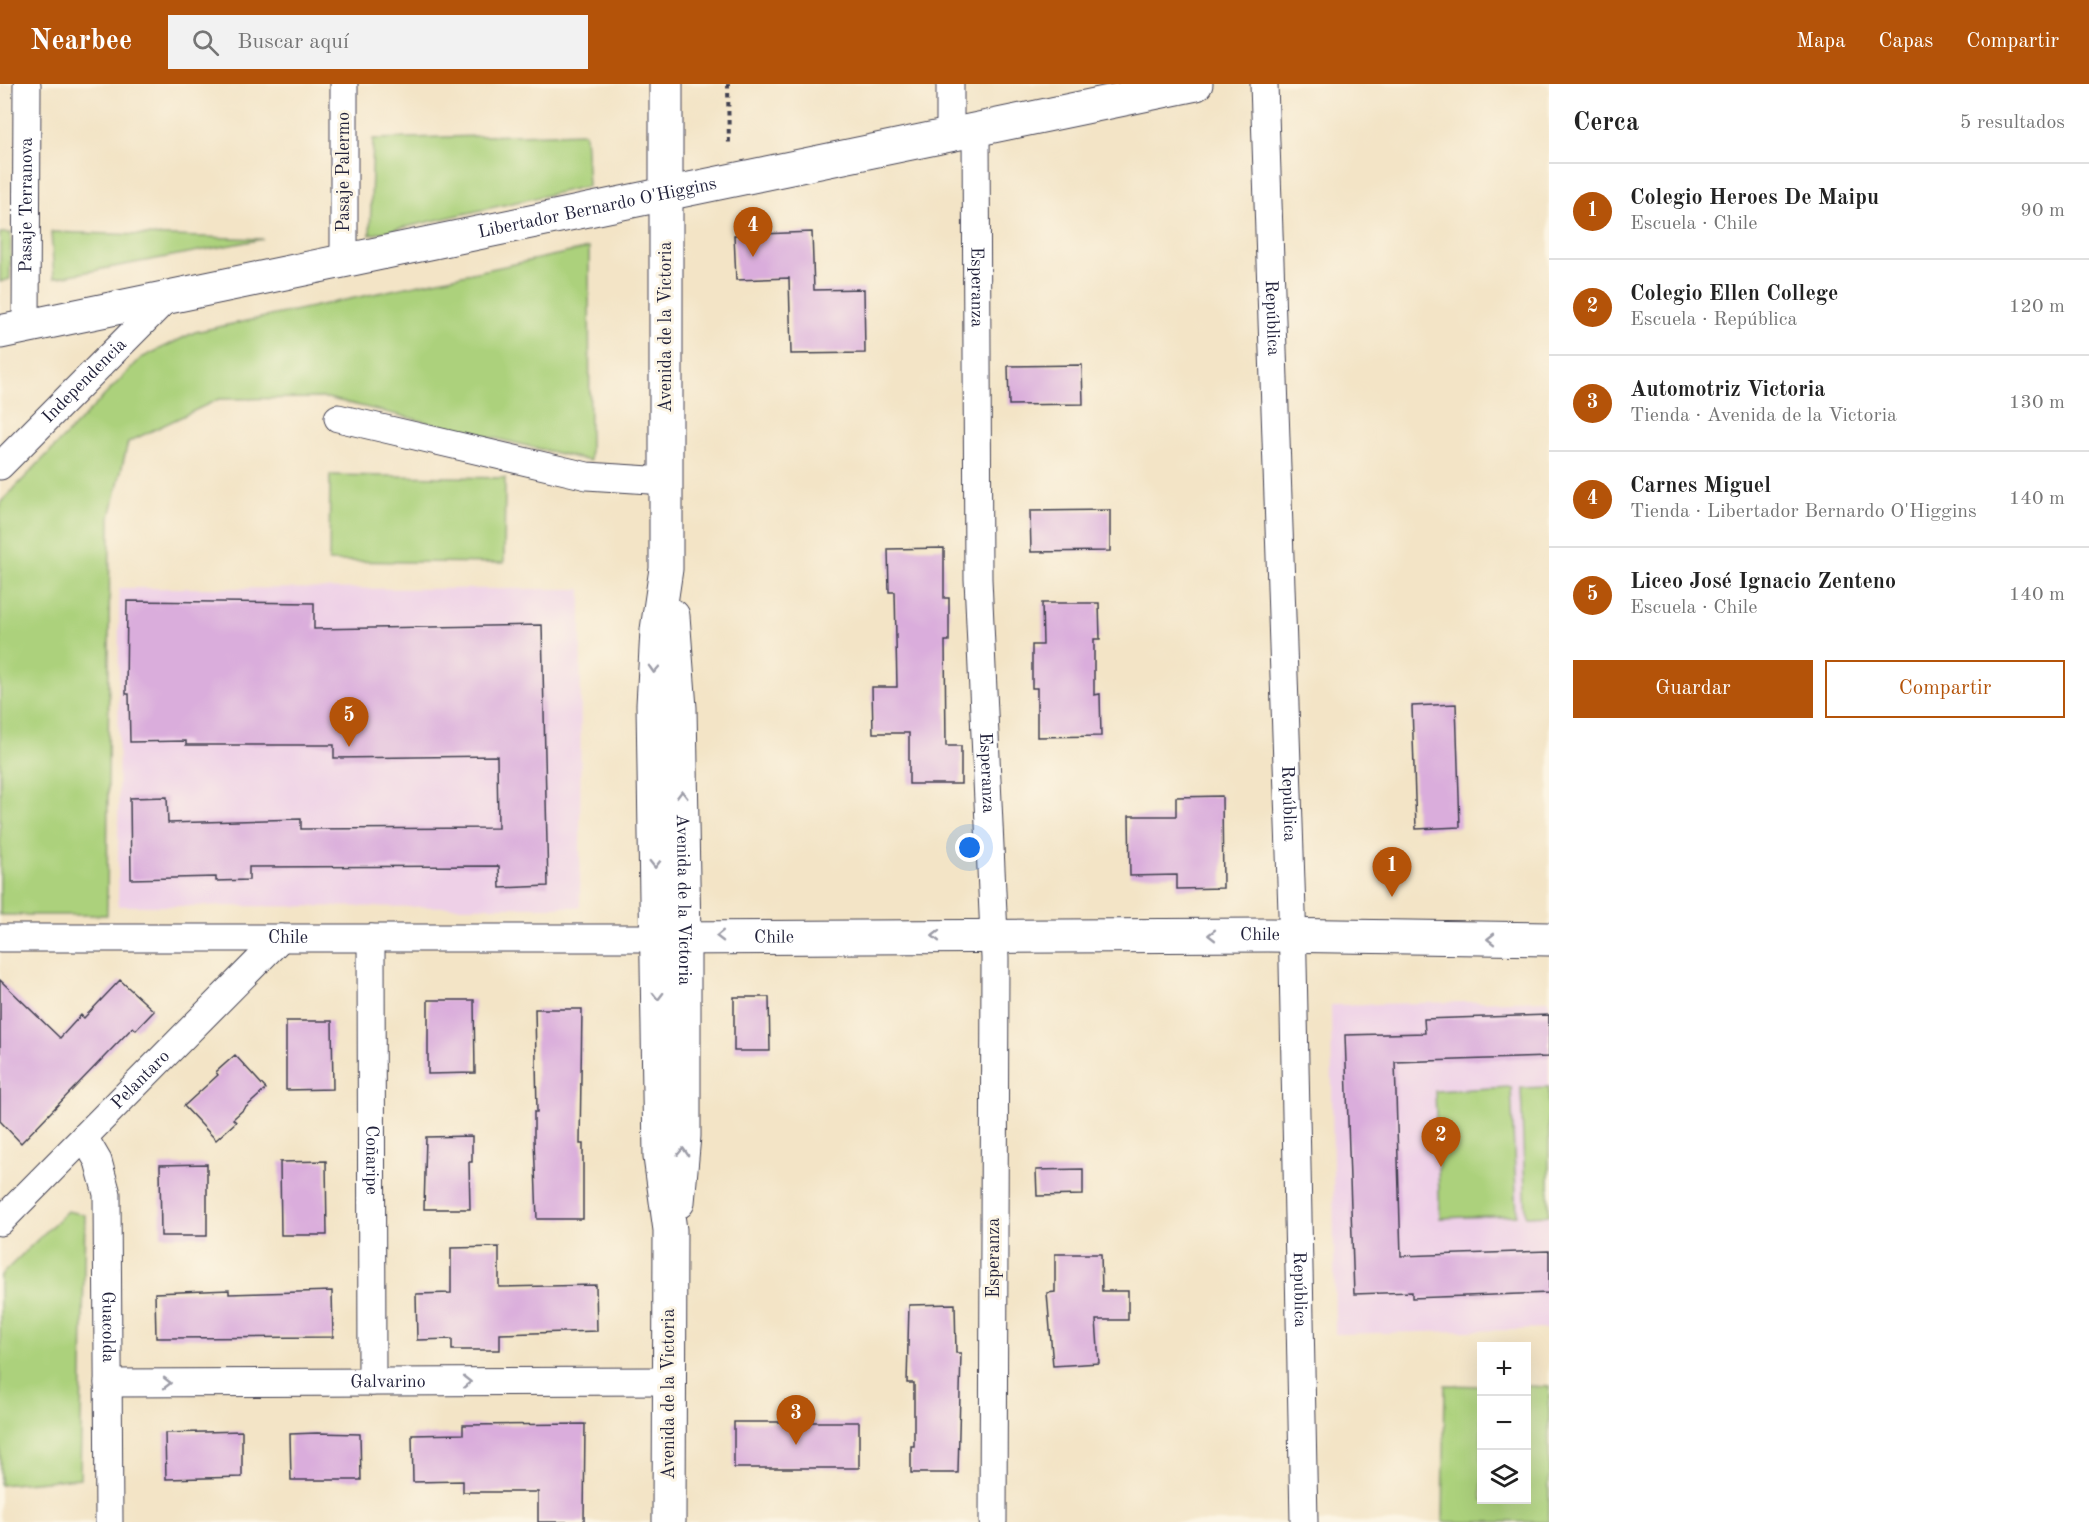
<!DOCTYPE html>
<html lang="es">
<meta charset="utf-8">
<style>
body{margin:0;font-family:"Old Standard TT",serif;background:#f2f2f2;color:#222}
.controls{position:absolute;right:18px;bottom:18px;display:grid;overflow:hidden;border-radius:0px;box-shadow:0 6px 24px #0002}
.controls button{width:54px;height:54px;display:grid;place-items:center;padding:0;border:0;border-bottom:2px solid #e0e0e0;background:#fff;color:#222;font:30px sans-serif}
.you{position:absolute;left:970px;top:764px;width:21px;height:21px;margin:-15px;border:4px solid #fff;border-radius:50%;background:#1a73e8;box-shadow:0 0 0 9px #1a73e833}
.badge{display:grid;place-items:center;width:39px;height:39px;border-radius:50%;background:#b45309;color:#fff;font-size:20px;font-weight:700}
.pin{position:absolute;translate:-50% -50px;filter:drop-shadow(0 2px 3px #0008)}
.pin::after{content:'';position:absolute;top:32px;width:21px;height:18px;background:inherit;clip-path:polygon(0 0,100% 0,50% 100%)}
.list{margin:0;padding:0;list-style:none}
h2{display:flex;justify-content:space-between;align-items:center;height:78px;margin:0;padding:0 24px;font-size:26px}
h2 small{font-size:20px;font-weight:400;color:#767676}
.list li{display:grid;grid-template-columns:39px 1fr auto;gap:18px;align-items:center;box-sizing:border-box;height:96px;padding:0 24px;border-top:2px solid #e0e0e0}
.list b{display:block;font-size:22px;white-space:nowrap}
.list p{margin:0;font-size:20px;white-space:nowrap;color:#767676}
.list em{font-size:20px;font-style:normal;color:#767676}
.actions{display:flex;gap:12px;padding:18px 24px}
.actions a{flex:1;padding:14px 0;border:2px solid #b45309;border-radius:0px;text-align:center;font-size:21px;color:#b45309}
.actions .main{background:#b45309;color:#fff}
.icon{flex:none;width:33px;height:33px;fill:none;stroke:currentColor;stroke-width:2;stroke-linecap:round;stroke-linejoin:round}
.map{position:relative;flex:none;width:1549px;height:1438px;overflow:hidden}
header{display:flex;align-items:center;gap:36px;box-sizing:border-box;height:84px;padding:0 30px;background:#b45309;color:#fff}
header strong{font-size:28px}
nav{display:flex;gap:33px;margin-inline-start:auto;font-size:21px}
.search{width:420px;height:54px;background:#f2f2f2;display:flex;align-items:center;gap:15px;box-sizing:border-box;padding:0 21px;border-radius:0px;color:#767676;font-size:22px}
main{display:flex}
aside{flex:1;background:#fff}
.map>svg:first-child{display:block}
</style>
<header>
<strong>Nearbee</strong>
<div class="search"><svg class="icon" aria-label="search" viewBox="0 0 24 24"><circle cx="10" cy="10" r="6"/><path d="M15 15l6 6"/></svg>Buscar aquí</div>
<nav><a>Mapa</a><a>Capas</a><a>Compartir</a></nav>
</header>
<main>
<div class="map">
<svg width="1549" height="1438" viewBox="0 0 1549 1438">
<rect width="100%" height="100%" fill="#fcf5e5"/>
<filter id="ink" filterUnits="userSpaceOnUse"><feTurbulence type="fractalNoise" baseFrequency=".0167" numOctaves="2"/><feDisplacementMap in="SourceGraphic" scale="12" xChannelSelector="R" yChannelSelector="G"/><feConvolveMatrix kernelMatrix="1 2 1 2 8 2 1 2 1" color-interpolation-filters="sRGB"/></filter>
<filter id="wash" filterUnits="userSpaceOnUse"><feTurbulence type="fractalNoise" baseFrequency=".008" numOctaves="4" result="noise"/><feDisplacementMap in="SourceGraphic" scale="24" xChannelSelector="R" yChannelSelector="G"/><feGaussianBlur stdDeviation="1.35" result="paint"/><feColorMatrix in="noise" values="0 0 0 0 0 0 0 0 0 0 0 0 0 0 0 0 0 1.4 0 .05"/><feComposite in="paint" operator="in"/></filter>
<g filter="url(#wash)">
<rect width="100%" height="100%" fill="#f3e4c6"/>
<!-- built -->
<path fill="#eed0e7" d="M 119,504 L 581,505 L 580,823 L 118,822 Z
M 1549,916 L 1549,1245 L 1335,1250 L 1331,921 Z"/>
<!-- green -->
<path fill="#acd17b" stroke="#677a5b" stroke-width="1.5" d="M 585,49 L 588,102 L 370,151 L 373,55 Z
M 51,148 L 263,155 L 54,194 Z
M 0,149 L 11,149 L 10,195 L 0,198 Z
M 589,164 L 590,377 L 327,314 L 219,315 L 128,358 L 110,433 L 107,831 L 0,831 L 0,419 L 141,274 L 195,248 Z
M 330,391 L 505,394 L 504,479 L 329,477 Z
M 1511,1003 L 1517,1131 L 1440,1134 L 1435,1007 Z
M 1549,1003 L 1549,1131 L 1526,1132 L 1521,1004 Z
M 67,1127 L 85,1131 L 80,1394 L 0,1401 L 0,1192 Z
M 1445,1301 L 1481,1302 L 1482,1416 L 1526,1416 L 1527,1302 L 1549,1303 L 1549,1438 L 1443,1438 Z"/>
<g id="blocks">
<!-- building -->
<path fill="#daaddc" d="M 812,148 L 814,206 L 864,205 L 865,269 L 791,270 L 789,194 L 736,196 L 734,151 Z
M 1082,281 L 1083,320 L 1009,321 L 1008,282 Z
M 1110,426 L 1110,467 L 1031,468 L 1030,427 Z
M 944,464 L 944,514 L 949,514 L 949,557 L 945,557 L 946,662 L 961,662 L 961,700 L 909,700 L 909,649 L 873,649 L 872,603 L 897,603 L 895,508 L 889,508 L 888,465 Z
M 127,517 L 314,519 L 314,545 L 542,541 L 548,802 L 500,804 L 499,782 L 249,783 L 249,796 L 216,797 L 216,793 L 131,795 L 130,714 L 167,713 L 168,739 L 301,735 L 301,745 L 498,744 L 497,672 L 334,674 L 334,661 L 186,661 L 186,657 L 130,658 L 129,610 L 126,610 Z
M 1042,519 L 1099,519 L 1100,555 L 1094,555 L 1094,611 L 1100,610 L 1101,652 L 1037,653 L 1037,604 L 1032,604 L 1032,561 L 1043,561 Z
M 1456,620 L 1460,743 L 1416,745 L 1412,622 Z
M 1222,712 L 1223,804 L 1177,805 L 1177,791 L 1130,792 L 1129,732 L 1176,732 L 1176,713 Z
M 0,896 L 60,954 L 81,931 L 84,934 L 120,896 L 154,927 L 136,946 L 133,943 L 21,1059 L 0,1037 Z
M 734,913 L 769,913 L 770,967 L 734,967 Z
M 428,916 L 474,916 L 475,989 L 428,990 Z
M 535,925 L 582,925 L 580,1060 L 583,1060 L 583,1135 L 537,1135 L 534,1055 L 534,1028 L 537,1028 Z
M 1549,931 L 1549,973 L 1395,978 L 1401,1172 L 1549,1167 L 1549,1209 L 1412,1214 L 1412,1208 L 1354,1210 L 1345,951 L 1425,949 L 1424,935 Z
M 286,937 L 332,937 L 333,1005 L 286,1006 Z
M 235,971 L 266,1005 L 233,1035 L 236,1038 L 216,1056 L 184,1022 L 218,991 L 216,988 Z
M 472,1052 L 472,1078 L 469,1078 L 470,1125 L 424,1125 L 426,1053 Z
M 326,1077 L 327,1151 L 281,1151 L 280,1078 Z
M 207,1080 L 207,1152 L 161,1152 L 160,1081 Z
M 1083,1085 L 1083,1111 L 1037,1112 L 1036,1086 Z
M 499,1163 L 499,1203 L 596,1201 L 597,1247 L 500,1250 L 500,1266 L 452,1266 L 452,1255 L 417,1256 L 416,1210 L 451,1209 L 451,1164 Z
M 1055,1170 L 1101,1170 L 1102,1207 L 1128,1207 L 1128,1236 L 1096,1236 L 1099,1279 L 1053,1282 L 1047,1209 L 1055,1208 Z
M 229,1206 L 229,1210 L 332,1207 L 333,1253 L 156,1254 L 155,1209 Z
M 955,1220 L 956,1269 L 961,1269 L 958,1389 L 911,1389 L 911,1362 L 914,1362 L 914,1299 L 907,1299 L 909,1221 Z
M 734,1338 L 859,1338 L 859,1384 L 734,1384 Z
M 585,1340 L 584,1438 L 538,1438 L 538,1408 L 463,1408 L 463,1397 L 413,1398 L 412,1351 L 463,1350 L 463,1341 Z
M 242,1347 L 242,1393 L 166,1395 L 165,1349 Z
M 317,1349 L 360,1350 L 361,1396 L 291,1396 L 290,1350 Z"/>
</g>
</g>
<g filter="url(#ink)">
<use href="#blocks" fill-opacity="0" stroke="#413f50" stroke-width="1.5"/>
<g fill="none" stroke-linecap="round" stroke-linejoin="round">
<defs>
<g id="minor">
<path d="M 950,0 L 950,53"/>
<path id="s1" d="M 1264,0 L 1292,828 L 1304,1438"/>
<path id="s2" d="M 976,47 L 978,495 L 995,874 L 993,1438"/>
<path d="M 344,176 L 344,0"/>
<path id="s3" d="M 26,243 L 27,0"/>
<path d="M 338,334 L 587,392 L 666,397"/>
<path id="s4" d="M 0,382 L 168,213"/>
<path id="s5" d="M 0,854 L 657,854"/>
<path id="s6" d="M 371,854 L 372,1298"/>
<path id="s7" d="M 84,1053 L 98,1077 L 107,1110 L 109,1438"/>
<path id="s8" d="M 0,1138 L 281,854"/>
<path id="s9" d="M 108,1299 L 669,1297"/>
</g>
<g id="tertiary">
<path id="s10" d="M 0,248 L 1196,0"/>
<path id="s11" d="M 657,854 L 1268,851 L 1549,855"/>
</g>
<g id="secondary">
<path d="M 666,0 L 666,485 L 657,546 L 653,621 L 660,1073 L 670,1146 L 669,1438"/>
<path id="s12" d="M 673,532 L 680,624 L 684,853 L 684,1052 L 678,1118"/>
</g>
</defs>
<!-- minor casing -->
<use href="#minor" stroke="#413f50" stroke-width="29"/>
<!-- tertiary casing -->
<use href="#tertiary" stroke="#413f50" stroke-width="35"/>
<!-- secondary casing -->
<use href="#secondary" stroke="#413f50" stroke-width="35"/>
<!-- path -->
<path stroke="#413f50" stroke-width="4" stroke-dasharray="4.5 4.5" stroke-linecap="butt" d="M 728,0 L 729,63"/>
<!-- minor -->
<use href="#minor" stroke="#fff" stroke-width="27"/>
<!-- tertiary -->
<use href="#tertiary" stroke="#fff" stroke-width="33"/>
<!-- secondary -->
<use href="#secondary" stroke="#fff" stroke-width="33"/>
</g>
<!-- one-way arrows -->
<defs><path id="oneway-chevron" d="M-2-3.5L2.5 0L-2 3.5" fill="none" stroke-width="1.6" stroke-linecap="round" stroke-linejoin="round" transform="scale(1.5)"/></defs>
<g stroke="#9c9ca7">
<use href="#oneway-chevron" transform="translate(654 585) rotate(93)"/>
<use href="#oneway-chevron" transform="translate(682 711) rotate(-91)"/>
<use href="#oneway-chevron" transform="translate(655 780) rotate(89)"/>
<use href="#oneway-chevron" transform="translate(1212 851) rotate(180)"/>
<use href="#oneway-chevron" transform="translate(720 852) rotate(179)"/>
<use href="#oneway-chevron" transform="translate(936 852) rotate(180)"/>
<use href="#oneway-chevron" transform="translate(1491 855) rotate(-180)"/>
<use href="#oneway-chevron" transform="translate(658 912) rotate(89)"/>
<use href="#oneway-chevron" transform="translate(683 1068) rotate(-88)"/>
<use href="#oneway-chevron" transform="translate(467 1298)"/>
<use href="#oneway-chevron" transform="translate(167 1299)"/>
</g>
</g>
<g text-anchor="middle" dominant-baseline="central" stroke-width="6" stroke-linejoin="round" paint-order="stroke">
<!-- street labels -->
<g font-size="18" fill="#22223b" stroke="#fcf5e5">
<text transform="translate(344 88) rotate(-90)">Pasaje Palermo</text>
<text stroke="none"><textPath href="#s3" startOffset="122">Pasaje Terranova</textPath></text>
<text stroke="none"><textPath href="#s10" startOffset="610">Libertador Bernardo O'Higgins</textPath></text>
<text stroke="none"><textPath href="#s2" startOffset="156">Esperanza</textPath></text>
<text stroke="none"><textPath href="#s1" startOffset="234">República</textPath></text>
<text transform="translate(666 243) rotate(-90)">Avenida de la Victoria</text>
<text stroke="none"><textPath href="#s4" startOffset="120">Independencia</textPath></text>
<text stroke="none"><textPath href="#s2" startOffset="642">Esperanza</textPath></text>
<text stroke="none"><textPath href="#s1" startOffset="720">República</textPath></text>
<text stroke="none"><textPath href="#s12" startOffset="284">Avenida de la Victoria</textPath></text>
<text stroke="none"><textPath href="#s11" startOffset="117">Chile</textPath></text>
<text stroke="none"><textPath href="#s11" startOffset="603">Chile</textPath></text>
<text stroke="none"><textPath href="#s5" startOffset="288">Chile</textPath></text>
<text stroke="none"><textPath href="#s8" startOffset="200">Pelantaro</textPath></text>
<text stroke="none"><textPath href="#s6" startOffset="222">Coñaripe</textPath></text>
<text transform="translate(994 1174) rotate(-90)">Esperanza</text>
<text stroke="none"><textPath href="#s1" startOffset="1206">República</textPath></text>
<text stroke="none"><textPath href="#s7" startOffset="195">Guacolda</textPath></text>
<text stroke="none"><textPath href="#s9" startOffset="280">Galvarino</textPath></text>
<text transform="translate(669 1310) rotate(-90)">Avenida de la Victoria</text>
</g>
</g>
</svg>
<div class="controls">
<button>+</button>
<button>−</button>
<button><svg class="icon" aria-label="layers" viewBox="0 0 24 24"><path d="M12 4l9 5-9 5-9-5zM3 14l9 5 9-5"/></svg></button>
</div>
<div class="you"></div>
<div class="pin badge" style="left:1392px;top:813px">1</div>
<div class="pin badge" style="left:1441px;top:1083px">2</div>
<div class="pin badge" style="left:796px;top:1361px">3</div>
<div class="pin badge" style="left:753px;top:173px">4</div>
<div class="pin badge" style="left:349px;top:663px">5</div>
</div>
<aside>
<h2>Cerca<small>5 resultados</small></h2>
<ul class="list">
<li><span class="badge">1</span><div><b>Colegio Heroes De Maipu</b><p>Escuela · Chile</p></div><em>90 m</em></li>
<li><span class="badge">2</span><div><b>Colegio Ellen College</b><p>Escuela · República</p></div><em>120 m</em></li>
<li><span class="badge">3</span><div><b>Automotriz Victoria</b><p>Tienda · Avenida de la Victoria</p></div><em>130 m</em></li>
<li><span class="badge">4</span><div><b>Carnes Miguel</b><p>Tienda · Libertador Bernardo O'Higgins</p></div><em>140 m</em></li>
<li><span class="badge">5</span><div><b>Liceo José Ignacio Zenteno</b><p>Escuela · Chile</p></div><em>140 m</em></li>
</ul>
<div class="actions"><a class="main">Guardar</a><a>Compartir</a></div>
</aside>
</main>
